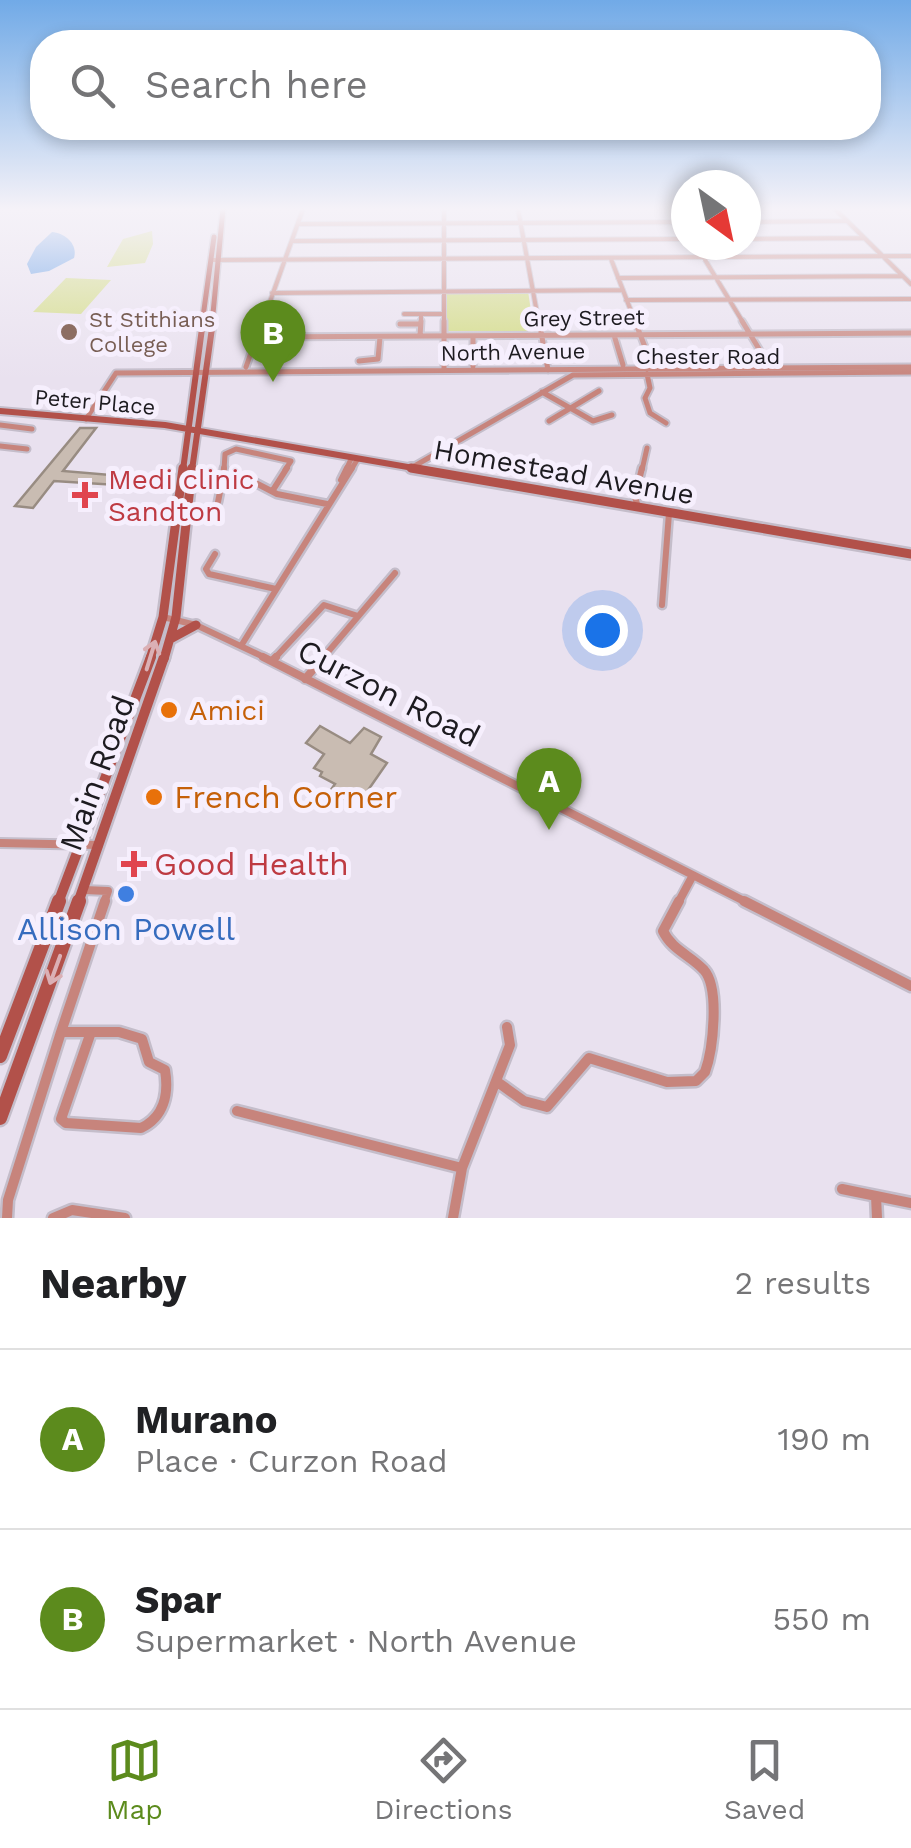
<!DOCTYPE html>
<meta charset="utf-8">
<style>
body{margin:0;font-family:"Work Sans",sans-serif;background:#f6f6f6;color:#202124}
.compass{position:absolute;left:671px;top:170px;width:90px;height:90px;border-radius:50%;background:#fff;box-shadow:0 5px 15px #0003;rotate:147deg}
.you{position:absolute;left:602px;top:630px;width:35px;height:35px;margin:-25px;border:8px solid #fff;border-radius:50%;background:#1a73e8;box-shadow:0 0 0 15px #1a73e833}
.badge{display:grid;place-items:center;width:65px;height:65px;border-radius:50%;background:#5c8b1d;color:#fff;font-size:32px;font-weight:700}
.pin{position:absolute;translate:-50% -82px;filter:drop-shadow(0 2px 5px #0008)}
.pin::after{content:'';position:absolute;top:52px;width:35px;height:30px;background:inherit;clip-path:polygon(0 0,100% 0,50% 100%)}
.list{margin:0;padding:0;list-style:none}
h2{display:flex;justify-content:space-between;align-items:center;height:130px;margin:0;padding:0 40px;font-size:42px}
h2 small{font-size:32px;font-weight:400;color:#757577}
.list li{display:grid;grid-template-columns:65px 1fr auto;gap:30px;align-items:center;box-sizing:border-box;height:180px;padding:0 40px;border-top:2px solid #e0e0e0}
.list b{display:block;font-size:38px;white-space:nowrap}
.list p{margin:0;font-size:32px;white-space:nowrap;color:#757577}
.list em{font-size:32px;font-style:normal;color:#757577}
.icon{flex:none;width:55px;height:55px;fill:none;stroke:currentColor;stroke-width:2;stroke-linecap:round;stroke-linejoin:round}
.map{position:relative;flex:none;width:911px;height:1218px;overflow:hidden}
.search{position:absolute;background:#fff;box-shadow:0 5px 15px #0003;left:30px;right:30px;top:30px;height:110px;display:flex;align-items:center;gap:25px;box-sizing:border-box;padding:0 35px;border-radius:40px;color:#757577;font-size:38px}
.sheet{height:490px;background:#fff}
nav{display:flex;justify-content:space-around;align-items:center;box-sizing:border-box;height:140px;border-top:2px solid #e0e0e0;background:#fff;font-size:28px;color:#757577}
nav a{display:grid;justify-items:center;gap:5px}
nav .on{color:#5c8b1d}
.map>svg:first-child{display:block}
</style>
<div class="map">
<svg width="911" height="1218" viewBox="0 0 911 1218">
<rect width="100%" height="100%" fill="#e9e1ef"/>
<!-- green -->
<path fill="#d2db81" d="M 152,231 L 153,244 L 145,263 L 107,267 L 123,239 Z
M 66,278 L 111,280 L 81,314 L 33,312 Z
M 442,291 L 528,291 L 534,331 L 443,331 Z"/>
<!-- water -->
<path fill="#5e9ae5" d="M 52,232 C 65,233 78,244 74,258 L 49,271 L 31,274 L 27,264 L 36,247 Z"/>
<!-- building -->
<path fill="#c9bcb2" stroke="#988c82" stroke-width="2.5" d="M 80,428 L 96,428 L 63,471 L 123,476 L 117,485 L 54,481 L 33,508 L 15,506 Z
M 320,726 L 350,743 L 364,728 L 381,737 L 371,754 L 387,763 L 357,806 L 330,791 L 335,784 L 320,776 L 322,772 L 314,768 L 324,754 L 306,743 Z"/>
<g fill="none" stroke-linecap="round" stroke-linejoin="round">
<defs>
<path id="street-far4" d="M 444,209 L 444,324
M 518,209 L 539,324
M 675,209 L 686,228
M 835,209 L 911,284
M 746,222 L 846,221
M 298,224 L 686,222
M 746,239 L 864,238
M 292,241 L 686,239
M 696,245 L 744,324
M 611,259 L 636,324
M 212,260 L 911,256
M 618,278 L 903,276
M 272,293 L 623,290
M 626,300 L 911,299
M 404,314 L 444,314
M 262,324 L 303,209
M 421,324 L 421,314"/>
<path id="street-far3" d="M 444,321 L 444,370
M 539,321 L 548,370
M 635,321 L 653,368
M 742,321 L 770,367
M 400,324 L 420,324
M 614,335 L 623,365
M 420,336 L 421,321
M 473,336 L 473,366
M 257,337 L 911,333
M 359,361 L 378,359 L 380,337
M 246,367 L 262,321
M 647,374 L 650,388 L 645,398 L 650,413 L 666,423
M 542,392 L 593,421 L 612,415
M 86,419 L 116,373 L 911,367
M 549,421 L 599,391
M 0,425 L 32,429
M 0,446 L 27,449
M 411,468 L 573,375 L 911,372
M 224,470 L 225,454 L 236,449 L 291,461 L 285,470
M 346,470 L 351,459
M 351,470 L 357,460
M 642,470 L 647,448"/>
<path id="street-far2" d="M 224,468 L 223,477 L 252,481 L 277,494 L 327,504
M 341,480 L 347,468
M 273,490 L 287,468
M 218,502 L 223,477
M 638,507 L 635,497 L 642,468
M 215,554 L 206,569 L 209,574 L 276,589
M 662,605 L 669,513
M 163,617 L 196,625 L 268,659
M 241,646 L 352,468
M 274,659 L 324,605 L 358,616
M 322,659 L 395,573"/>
<path id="street-far1" d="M 263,657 L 748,903
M 272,661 L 276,657
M 305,679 L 324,657
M 0,843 L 99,845
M 84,890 L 108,891 L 104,903
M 678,903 L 692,877"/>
<path id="street" d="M 744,901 L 911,986
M 91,1032 L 119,1032 L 142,1039 L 149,1062 L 165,1070 C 169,1094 164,1117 141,1128 L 66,1123 L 61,1119 Z
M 91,1032 L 61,1032 L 105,901
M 496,1081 L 524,1101 L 547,1107 L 589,1058 L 667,1082 L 696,1081 L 705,1072 C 713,1050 720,988 704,970 C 690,955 672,950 663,931 L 679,901
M 237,1111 L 462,1168
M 842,1189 L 911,1203
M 876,1196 L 877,1218
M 7,1218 L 8,1200 L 61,1032
M 53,1218 L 72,1210 L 125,1218
M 453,1218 L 462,1168 L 510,1045 L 507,1027"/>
<path id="secondary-far4" d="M 202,324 L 214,237
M 212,324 L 223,209"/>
<path id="secondary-far3" d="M 0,411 L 165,425 L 425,470
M 183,470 L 203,321
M 192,470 L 213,321"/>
<path id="secondary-far2" d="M 411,468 L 911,554
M 172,638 L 196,625
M 150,659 L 163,617 L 183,468
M 164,659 L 176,617 L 192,468"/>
<path id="secondary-far1" d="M 58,903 L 151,657
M 78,903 L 164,657"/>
<path id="secondary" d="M 0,1056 L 59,901
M 0,1118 L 79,901"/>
</defs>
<!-- street-far4 casing -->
<use href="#street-far4" stroke="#c4bdca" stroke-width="6"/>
<!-- street-far3 casing -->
<use href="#street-far3" stroke="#c4bdca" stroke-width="9"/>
<!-- street-far2 casing -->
<use href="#street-far2" stroke="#c4bdca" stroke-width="11"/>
<!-- street-far1 casing -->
<use href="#street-far1" stroke="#c4bdca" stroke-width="12"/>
<!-- street casing -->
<use href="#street" stroke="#c4bdca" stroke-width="15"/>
<!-- secondary-far4 casing -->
<use href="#secondary-far4" stroke="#c4bdca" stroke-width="8"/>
<!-- secondary-far3 casing -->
<use href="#secondary-far3" stroke="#c4bdca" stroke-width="10"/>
<!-- secondary-far2 casing -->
<use href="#secondary-far2" stroke="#c4bdca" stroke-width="14"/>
<!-- secondary-far1 casing -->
<use href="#secondary-far1" stroke="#c4bdca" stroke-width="15"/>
<!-- secondary casing -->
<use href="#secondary" stroke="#c4bdca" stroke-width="19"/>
<!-- street-far4 -->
<use href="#street-far4" stroke="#c7847c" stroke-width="4"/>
<!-- street-far3 -->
<use href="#street-far3" stroke="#c7847c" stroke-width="5"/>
<!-- street-far2 -->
<use href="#street-far2" stroke="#c7847c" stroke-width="6"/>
<!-- street-far1 -->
<use href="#street-far1" stroke="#c7847c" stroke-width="8"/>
<!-- street -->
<use href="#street" stroke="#c7847c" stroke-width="10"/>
<!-- secondary-far4 -->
<use href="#secondary-far4" stroke="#b2514a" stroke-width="5"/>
<!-- secondary-far3 -->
<use href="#secondary-far3" stroke="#b2514a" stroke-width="6"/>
<!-- secondary-far2 -->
<use href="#secondary-far2" stroke="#b2514a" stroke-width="9"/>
<!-- secondary-far1 -->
<use href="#secondary-far1" stroke="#b2514a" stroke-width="10"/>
<!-- secondary -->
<use href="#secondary" stroke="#b2514a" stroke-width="14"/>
</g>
<!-- one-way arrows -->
<defs><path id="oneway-shaft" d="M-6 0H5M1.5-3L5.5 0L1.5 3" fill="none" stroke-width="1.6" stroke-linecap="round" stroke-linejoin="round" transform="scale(2.5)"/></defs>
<g stroke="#dbb0b5">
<use href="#oneway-shaft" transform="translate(151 655) rotate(-73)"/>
<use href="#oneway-shaft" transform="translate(55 970) rotate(110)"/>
</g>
<!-- sky -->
<linearGradient id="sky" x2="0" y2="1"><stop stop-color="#71aae7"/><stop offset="0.55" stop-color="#f5f2f8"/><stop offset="1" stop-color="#f5f2f8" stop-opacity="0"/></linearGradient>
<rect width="911" height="380" fill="url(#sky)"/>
<!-- markers -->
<circle fill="#8d6e63" stroke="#f6effd" stroke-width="4" cx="69" cy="332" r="10"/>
<g fill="#e0444e" stroke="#f6effd" stroke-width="4">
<path d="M80 480h10v10h10v10h-10v10h-10v-10h-10v-10h10z"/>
<path d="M129 849h10v10h10v10h-10v10h-10v-10h-10v-10h10z"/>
</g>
<g fill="#e8710a" stroke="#f6effd" stroke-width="4">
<circle cx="169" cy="710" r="10"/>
<circle cx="154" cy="797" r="10"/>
</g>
<circle fill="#3f7fe0" stroke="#f6effd" stroke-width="4" cx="126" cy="894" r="10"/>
<g text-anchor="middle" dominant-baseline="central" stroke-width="10" stroke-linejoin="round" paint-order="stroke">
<!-- far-street labels -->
<g font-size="22" fill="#1d1b20" stroke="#f6effd">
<text transform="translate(584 318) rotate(-1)">Grey Street</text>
<text transform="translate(513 352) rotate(-1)">North Avenue</text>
<text x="708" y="356">Chester Road</text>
<text transform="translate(95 402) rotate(5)">Peter Place</text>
</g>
<!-- far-education labels -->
<g font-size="22" fill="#785e54" stroke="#f6effd" text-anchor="start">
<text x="89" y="319">St Stithians<tspan x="89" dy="25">College</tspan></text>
</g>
<!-- street labels -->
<g font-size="28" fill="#1d1b20" stroke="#f6effd">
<text transform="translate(564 472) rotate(10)">Homestead Avenue</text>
</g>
<!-- health labels -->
<g font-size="28" fill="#be3a42" stroke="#f6effd" text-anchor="start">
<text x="108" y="479">Medi clinic<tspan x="108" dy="32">Sandton</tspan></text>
</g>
<!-- food labels -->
<g font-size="28" fill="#c56008" stroke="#f6effd" text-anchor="start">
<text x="189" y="710">Amici</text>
</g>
<!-- near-street labels -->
<g font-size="32" fill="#1d1b20" stroke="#f6effd">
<text transform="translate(389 693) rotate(27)">Curzon Road</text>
<text transform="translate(97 773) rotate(-70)">Main Road</text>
</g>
<!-- near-food labels -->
<g font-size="32" fill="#c56008" stroke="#f6effd" text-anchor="start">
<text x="174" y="797">French Corner</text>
</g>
<!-- near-health labels -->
<g font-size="32" fill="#be3a42" stroke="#f6effd" text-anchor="start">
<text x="154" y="864">Good Health</text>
</g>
<!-- near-shop labels -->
<g font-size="32" fill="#366cbe" stroke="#f6effd">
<text x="126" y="929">Allison Powell</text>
</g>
</g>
</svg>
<svg class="compass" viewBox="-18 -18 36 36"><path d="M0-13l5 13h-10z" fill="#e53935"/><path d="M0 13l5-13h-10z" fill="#757577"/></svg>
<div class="you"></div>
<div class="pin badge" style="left:549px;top:830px">A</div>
<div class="pin badge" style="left:273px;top:382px">B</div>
<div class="search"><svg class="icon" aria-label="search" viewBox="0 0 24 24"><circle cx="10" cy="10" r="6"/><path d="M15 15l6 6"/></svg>Search here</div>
</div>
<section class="sheet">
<h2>Nearby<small>2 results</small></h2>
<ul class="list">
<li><span class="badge">A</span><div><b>Murano</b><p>Place · Curzon Road</p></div><em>190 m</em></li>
<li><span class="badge">B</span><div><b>Spar</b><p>Supermarket · North Avenue</p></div><em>550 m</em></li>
</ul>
</section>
<nav>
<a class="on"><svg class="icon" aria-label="map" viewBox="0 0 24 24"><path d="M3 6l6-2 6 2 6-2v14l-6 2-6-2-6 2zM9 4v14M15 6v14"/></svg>Map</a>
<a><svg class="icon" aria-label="directions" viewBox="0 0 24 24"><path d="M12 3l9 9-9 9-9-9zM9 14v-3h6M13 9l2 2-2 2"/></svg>Directions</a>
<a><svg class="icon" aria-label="saved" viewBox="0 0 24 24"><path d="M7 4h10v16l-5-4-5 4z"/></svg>Saved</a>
</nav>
